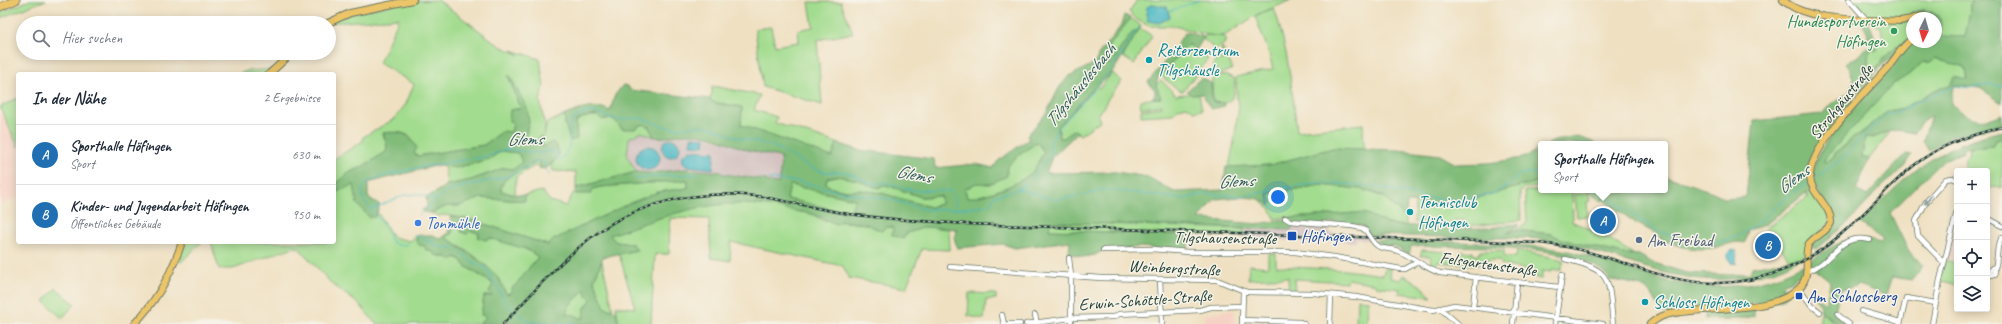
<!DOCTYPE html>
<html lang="de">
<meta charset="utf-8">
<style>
body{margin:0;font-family:Caveat,sans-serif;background:#f2f2f3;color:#1f2937}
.controls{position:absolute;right:12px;bottom:12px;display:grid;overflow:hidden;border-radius:4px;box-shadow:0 2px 10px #0003}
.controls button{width:36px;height:36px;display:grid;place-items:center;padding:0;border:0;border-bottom:1px solid #e0e1e3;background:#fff;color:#1f2937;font:20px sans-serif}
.compass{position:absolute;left:1906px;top:12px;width:36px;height:36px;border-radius:50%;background:#fff;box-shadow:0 2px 10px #0003;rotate:185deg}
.you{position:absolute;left:1278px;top:197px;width:14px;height:14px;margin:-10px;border:3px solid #fff;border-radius:50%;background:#1a73e8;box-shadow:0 0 0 6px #1a73e833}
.badge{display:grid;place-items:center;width:26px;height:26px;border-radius:50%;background:#1f6fb2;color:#fff;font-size:13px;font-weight:700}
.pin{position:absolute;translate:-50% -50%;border:2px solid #fff;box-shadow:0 1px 4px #0006}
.popup{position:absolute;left:1538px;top:141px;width:130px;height:52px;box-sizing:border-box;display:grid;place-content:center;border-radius:4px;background:#fff;filter:drop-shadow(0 1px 3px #0005);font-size:13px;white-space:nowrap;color:#747a83}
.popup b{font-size:15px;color:#1f2937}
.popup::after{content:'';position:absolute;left:50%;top:100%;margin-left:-8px;border:8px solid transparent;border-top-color:#fff}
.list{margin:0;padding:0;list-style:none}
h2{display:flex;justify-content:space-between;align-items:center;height:52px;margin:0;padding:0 16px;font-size:17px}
h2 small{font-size:13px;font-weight:400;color:#747a83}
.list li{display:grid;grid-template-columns:26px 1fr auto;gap:12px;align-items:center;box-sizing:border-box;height:60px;padding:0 16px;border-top:1px solid #e0e1e3}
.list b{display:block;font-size:15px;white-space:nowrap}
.list p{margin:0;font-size:13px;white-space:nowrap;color:#747a83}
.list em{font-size:13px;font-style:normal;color:#747a83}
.icon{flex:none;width:22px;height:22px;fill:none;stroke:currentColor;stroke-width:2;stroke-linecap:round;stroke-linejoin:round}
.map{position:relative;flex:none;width:2002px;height:324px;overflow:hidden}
.search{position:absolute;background:#fff;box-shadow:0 2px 10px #0003;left:16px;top:16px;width:320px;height:44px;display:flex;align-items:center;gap:10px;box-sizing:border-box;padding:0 14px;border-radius:22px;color:#747a83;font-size:15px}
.panel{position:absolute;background:#fff;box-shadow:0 2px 10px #0003;left:16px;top:72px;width:320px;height:172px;border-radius:4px}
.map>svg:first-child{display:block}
</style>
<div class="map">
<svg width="2002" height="324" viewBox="0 0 2002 324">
<rect width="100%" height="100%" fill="#f7f3e8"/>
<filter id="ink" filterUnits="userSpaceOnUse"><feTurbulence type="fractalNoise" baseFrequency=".025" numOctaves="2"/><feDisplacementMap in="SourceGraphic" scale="8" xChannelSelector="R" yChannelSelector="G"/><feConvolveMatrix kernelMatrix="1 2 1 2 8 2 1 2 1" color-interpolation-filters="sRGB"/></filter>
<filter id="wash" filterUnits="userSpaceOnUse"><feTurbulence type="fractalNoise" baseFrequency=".012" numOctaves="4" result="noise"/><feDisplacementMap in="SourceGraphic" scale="16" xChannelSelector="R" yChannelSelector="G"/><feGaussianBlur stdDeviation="0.9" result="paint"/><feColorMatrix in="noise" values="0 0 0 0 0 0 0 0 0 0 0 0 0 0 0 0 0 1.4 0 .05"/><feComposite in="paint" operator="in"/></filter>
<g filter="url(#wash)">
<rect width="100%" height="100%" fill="#efe0c1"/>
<!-- built -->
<path fill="#f6d2c4" d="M 0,107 L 18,148 L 18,197 L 0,206 Z
M 1955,229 L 1957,229 L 1957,261 L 1947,258 Z
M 1230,310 L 1234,310 L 1235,324 L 1206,324 L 1205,314 Z"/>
<!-- industrial -->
<path fill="#d1bfbe" d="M 642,132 L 661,138 L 691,134 L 701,135 L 779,157 L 781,158 L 779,183 L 768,182 L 766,180 L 723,174 L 721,172 L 685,169 L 650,173 L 636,172 L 626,156 L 629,138 Z
M 719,192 L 778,198 L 847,213 L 893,219 L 1227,231 L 1244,231 L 1244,229 L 1291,230 L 1291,226 L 1329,227 L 1330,233 L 1356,234 L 1356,235 L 1367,236 L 1370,240 L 1356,239 L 1356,242 L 1244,239 L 1244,236 L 899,225 L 853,220 L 770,202 L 722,198 L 673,203 L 643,213 L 606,233 L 602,228 L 614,220 L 657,202 L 701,193 Z"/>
<!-- green -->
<path fill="#a2dc8e" stroke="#608c61" d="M 30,0 L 46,0 L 0,18 L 0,13 Z
M 438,0 L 500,46 L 520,55 L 512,50 L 540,59 L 544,87 L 540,101 L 545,126 L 544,136 L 547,123 L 565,115 L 565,124 L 577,139 L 576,121 C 597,110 614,119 634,129 L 643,124 L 649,127 L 654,137 L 641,132 L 629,138 L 627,156 L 636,172 L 576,188 L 576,172 L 553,171 L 551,165 L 559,155 L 526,141 L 527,127 L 529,123 L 510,76 L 521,108 L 513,123 L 511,133 L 503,132 L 484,145 L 418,156 L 414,153 L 411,137 C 402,131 393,132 383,133 L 387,146 L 386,152 L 360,168 L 350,172 L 334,186 L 334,159 L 363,141 L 363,137 L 394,119 L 406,104 L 414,84 L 379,63 L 399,18 L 329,23 L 338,17 L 407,1 Z
M 1137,0 L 1292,0 L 1258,14 L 1224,36 L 1208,35 L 1174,26 L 1149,26 L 1137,20 L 1129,12 Z
M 1851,0 L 1972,0 L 1965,37 L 1940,36 L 1941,19 C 1933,12 1925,7 1915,12 L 1914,16 L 1902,19 L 1867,17 Z
M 809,2 L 841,2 L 853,33 L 817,40 L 822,105 L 763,87 L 755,29 L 771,27 L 775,46 L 799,42 L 798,30 L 813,27 Z
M 1274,8 C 1288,48 1292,89 1297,131 L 1363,124 L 1364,149 L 1333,148 L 1270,165 L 1229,167 L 1234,142 L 1239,105 L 1237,99 L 1236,77 L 1273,69 L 1268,50 L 1255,16 Z
M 1131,18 L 1141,26 L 1140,28 L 1152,36 L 1134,64 L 1123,57 L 1139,29 L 1131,34 L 1109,65 L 1103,55 C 1111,43 1121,29 1131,18 Z
M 1912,20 L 1912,37 L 1884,57 L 1879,66 L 1869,76 L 1868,55 L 1872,48 L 1877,50 L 1878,48 L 1877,44 L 1881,44 L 1883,40 L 1881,27 L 1871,23 Z
M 1206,35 L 1225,37 L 1225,43 L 1216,50 L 1203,39 Z
M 1188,44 L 1208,59 L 1183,91 L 1180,91 L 1161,76 Z
M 1222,47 L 1233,69 L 1220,74 L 1213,65 L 1219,57 L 1221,60 L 1224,59 L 1221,51 Z
M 1935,58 L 1950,64 L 1963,66 L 1966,71 L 1968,81 L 1935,90 L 1903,108 L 1889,111 L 1835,153 L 1834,157 L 1824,163 L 1825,158 L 1893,84 L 1908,75 L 1923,62 L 1930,62 Z
M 274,69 L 269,74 L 239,74 L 246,71 Z
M 1112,73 L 1122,81 L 1109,97 L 1098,116 L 1100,121 L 1080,135 L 1073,130 L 1064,138 L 1060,138 L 1058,127 L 1096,86 L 1099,89 Z
M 1227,75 L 1234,78 C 1236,95 1234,106 1213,102 L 1212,79 L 1216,76 Z
M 1161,80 L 1176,95 L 1199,93 L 1202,110 L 1194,111 L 1187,106 L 1179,108 L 1173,114 L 1141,116 L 1141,110 L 1162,107 L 1162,105 L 1141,108 L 1140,100 L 1160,98 L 1156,85 Z
M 712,86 L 760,95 L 754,110 L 777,117 L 775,123 L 837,143 L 832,157 L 741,125 L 742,107 L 712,102 L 710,99 L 712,93 Z
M 18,98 L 18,147 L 0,107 Z
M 1891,131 L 1869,159 L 1862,157 L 1865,137 L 1873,138 Z
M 2002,138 L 2002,187 L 1987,188 L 1987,171 L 1964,171 L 1965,159 L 1969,156 L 1970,148 L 1994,146 L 1995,141 Z
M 1037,142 L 1044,152 C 1040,158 1037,166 1033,171 C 1023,184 983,197 967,198 L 965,189 L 976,183 L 990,184 L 1019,155 Z
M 501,151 L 518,153 L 523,162 L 514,169 L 504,168 L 471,180 L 447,185 L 444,166 C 462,169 486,161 501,151 Z
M 537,161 L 540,162 L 538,164 L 516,177 L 515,195 L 501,191 C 501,173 526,171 537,161 Z
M 837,176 L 858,180 L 869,185 L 879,188 L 886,185 L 921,197 L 942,196 L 941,204 L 930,207 L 881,193 L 861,190 L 846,191 L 832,188 L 826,184 L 827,178 Z
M 688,180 L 688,188 L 658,192 L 553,240 L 548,245 L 472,220 L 444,215 L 439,216 L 431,213 L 447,206 L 459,206 L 481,198 L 525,201 L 525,195 L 542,191 L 550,201 L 566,206 L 574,192 L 576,194 L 600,187 Z
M 1541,181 L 1541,187 L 1525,188 L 1520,192 L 1521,220 L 1491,224 L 1464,226 L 1464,220 L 1454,220 L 1454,224 L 1414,222 L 1415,202 L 1454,204 Z
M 354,184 L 375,217 L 377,212 L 393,237 L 410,241 L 417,235 L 416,241 C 424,245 429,251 437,255 C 444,259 453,256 460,259 L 465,266 L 493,284 L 492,296 L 484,296 L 482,315 L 486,317 L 480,324 L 376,324 L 360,305 L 332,284 L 298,247 L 294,247 L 233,269 L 219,269 L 211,242 L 334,242 L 334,193 Z
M 790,185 L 856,199 L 850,213 L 787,199 Z
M 1321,185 L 1361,189 L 1383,197 L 1406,218 L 1406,226 L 1388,224 L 1367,214 L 1355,213 L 1292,218 L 1285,217 L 1275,219 L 1270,208 L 1262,202 L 1262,199 L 1270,205 L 1268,194 Z
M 1572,190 L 1573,219 L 1571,221 L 1606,237 L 1633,254 L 1623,254 L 1564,240 L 1551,234 L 1515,230 L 1524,226 L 1527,222 L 1525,191 Z
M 1585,190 L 1595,190 L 1604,195 L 1601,201 L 1591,193 Z
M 1813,190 L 1828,211 L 1831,223 L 1810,241 L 1807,255 L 1799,258 L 1789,259 L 1766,228 L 1808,197 L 1806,195 Z
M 1589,193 L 1590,201 L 1587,202 L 1588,216 L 1577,217 L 1575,194 Z
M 737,203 L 767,205 L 812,214 L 822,220 L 866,224 L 882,231 L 886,227 L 893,227 L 907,233 L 926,227 L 949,229 L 950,250 L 922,249 L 906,288 L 849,278 L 843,266 L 731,242 L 730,261 L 711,258 L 709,219 L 670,218 L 669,254 L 655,254 L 651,324 L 619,324 L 616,306 L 635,308 L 619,254 L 636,250 L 633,244 L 616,242 L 609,235 L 671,213 L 705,205 Z
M 1050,222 L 1244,229 L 1244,236 L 1049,230 Z
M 454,226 L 461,228 L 462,232 L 467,234 L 470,230 L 479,233 L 479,238 C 497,238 523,245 538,257 C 533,262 516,286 512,288 L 510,293 L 506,294 L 476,257 L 445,237 L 452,233 Z
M 1765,231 L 1777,249 L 1762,252 Z
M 182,242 L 202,242 L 181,262 L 176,260 Z
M 1422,250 L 1446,252 L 1447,257 L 1461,258 L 1461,251 L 1473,252 L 1474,255 L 1479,255 L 1480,251 L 1504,250 L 1504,257 L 1516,257 L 1517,250 L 1564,260 L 1561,270 L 1551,270 L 1551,272 L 1542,271 L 1542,279 L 1536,278 L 1535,271 L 1502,265 L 1500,260 L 1480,260 L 1478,265 L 1437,262 L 1436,268 L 1432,267 L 1431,256 L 1420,256 Z
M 1276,253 L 1276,266 L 1345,270 L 1383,275 L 1385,268 L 1391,269 L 1390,278 L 1401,280 L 1404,275 L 1421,286 L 1432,297 L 1399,293 L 1400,289 L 1376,286 L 1376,284 L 1348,279 L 1347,282 L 1294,279 L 1295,291 L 1289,291 L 1288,277 L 1248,279 L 1249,265 L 1268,267 L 1268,254 Z
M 1945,260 L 1957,263 L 1957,285 L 1940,280 Z
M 602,261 L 613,310 L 605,308 L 594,281 Z
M 56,288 L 75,304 L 62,318 L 44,301 Z
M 585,289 L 591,300 L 585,308 L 583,320 L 566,314 L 569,306 Z
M 969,293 L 996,294 L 996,299 L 986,300 L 984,319 L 968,316 Z
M 1357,299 L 1368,300 L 1367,324 L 1356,324 Z
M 1821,312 L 1836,324 L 1819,324 Z"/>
<!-- forest -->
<path fill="#81bc79" stroke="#507c56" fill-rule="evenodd" d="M 1972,0 L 2002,0 L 2002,103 L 1980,88 L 1954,85 L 1951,104 C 1969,118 1979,125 2002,114 L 2002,125 L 1950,137 L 1929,151 L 1923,141 L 1931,116 L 1922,122 L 1914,133 C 1906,132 1898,129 1891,131 C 1881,133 1876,139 1865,137 L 1862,157 L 1869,159 L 1856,190 L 1867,196 L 1906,154 L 1912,155 L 1905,166 L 1875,193 L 1853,218 L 1816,249 L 1810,246 L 1830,229 L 1835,220 C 1829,206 1816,195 1813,180 C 1808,150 1864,97 1884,76 C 1894,66 1901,55 1909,44 L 1912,42 L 1936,42 L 1936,18 L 1924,13 L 1914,16 L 1912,13 C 1925,8 1930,10 1941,19 L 1940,36 L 1965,37 ZM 1935,58 L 1950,64 L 1963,66 L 1966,70 L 1968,80 L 1954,77 L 1950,86 L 1935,90 L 1903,108 L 1889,111 L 1884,114 L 1862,133 L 1853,137 L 1844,147 L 1835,153 L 1834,157 L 1824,163 L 1825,158 L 1893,84 L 1908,75 L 1923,62 L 1930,62 Z
M 1124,15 L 1131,18 C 1121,29 1112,43 1103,55 L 1109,65 L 1131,34 L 1140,28 L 1112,73 L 1089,93 L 1058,127 L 1060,138 L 1064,138 L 1074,130 L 1078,132 L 1052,157 L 1046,173 L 1116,172 L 1148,177 L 1174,192 L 1223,190 L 1226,167 L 1270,165 L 1333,148 L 1398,150 L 1440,155 L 1456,164 L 1489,163 L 1523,158 L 1541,148 L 1541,181 L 1454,204 L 1407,202 L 1406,218 L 1383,196 L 1361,189 L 1321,185 L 1268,194 L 1272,202 L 1270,205 C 1254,193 1234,198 1215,199 L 1199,219 L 1258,224 L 1292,218 L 1355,213 L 1367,214 L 1388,224 L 1395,225 C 1425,226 1455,229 1485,228 C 1497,228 1509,223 1519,225 L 1507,234 L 1515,230 L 1551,234 L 1564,240 L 1623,254 L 1639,255 L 1651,262 L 1686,273 L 1731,275 L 1750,273 L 1752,267 L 1784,261 L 1793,258 L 1799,258 C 1786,267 1772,272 1757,275 C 1678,294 1615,249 1539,239 C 1523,237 1505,238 1488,238 C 1449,237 1410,236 1370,235 L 1363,226 L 1351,224 L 1332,222 L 1322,227 L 1292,226 L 1291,230 L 1050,222 L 1049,230 L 1188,235 L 1188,251 L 1138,247 L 1102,251 L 1095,255 L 1083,257 L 1069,253 L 1070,241 L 1015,248 L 1003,244 L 957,248 L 954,237 L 957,229 L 926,227 L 907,233 L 903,239 L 892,235 L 893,227 L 886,227 L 882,231 L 866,224 L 841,221 L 837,224 C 828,221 820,217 812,214 C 805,212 797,212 790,210 C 718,194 677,212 610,235 L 616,242 L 633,244 L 637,250 L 603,257 L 594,280 L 605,308 L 616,311 L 619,324 L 507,324 L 509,322 L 506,320 L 502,324 L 480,324 L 486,317 L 481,315 L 484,296 L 492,296 L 489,292 L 493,283 L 465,266 L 460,259 L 456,257 L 451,260 L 446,257 L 435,255 L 433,252 L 426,250 L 424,245 L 420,246 L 416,241 L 417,235 L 433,235 L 441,239 L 448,233 L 451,216 L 472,220 L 548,245 L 553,240 L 630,203 L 658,192 L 688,188 L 688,180 L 600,187 L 593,189 L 591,194 L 576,194 L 576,188 L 636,172 L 650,173 L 685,169 L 721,172 L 723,174 L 766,180 L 768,182 L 779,183 L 781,158 L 779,157 C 766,154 752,152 739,147 C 724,141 709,134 691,134 C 679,133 667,139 654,137 L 649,127 L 643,124 L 634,129 L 622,129 L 613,118 L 602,120 L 597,115 L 584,117 L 576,121 L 577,139 L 570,141 L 565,124 L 565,115 C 578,110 597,103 610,111 L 615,95 L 623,85 L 628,86 L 630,90 L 710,99 L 712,102 L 742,107 L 741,125 L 832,157 L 837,143 L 859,150 L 934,159 L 935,168 L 976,164 L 993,168 L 998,161 L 1029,139 L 1027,136 L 1047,112 L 1059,88 L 1068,77 L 1095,63 L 1100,52 L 1121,26 ZM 1037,142 L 1044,152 C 1040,158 1037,166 1033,171 C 1022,184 983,197 967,198 L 965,189 L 976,183 L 990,184 L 1007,176 L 1007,167 L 1019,155 ZM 837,176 L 858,180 L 869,185 L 879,188 L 886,185 L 922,197 L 941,196 L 941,204 L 930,207 L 881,193 L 861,190 L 846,191 L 832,188 L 826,184 L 827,178 ZM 790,185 L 855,199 L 850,213 L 787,199 ZM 454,226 L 461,228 L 461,232 L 467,234 L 470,231 L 479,233 L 478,238 L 486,240 L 489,238 L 529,250 L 538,257 C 533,262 516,286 512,288 L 510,293 L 506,294 C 497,265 467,255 446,237 L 452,233 ZM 585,289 L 586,295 L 591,300 L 585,308 L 583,319 L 575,315 L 566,314 L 569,306 Z
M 1865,20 L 1872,30 L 1878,48 L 1876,51 L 1872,48 L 1868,55 L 1869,75 C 1881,64 1889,48 1906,42 L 1894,57 L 1883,64 L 1838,118 L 1809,161 L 1808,175 L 1811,189 L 1765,225 L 1748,230 L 1745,243 C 1735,240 1728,245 1718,247 C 1695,252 1681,247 1660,239 L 1659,235 L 1636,223 L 1602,199 L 1603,195 L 1595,190 L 1665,190 L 1665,176 L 1713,192 L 1725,199 L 1746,197 L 1754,121 L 1822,114 L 1829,106 L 1849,92 L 1854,79 L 1846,64 L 1861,54 L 1869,45 L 1867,31 L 1861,23 Z
M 1186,32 L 1204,37 L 1196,50 L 1188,44 L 1161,76 L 1158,77 L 1156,85 L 1161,98 L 1152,98 L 1155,94 L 1155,90 L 1148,82 L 1173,52 L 1181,38 Z
M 508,76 L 510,76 L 527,108 L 529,123 L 527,127 L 526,141 L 534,143 L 540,136 L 543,138 L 542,147 L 552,142 L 557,146 L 559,155 L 551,165 L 544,169 L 539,168 L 540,162 L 537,161 C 526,171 500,174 501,191 L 515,195 L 525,195 L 525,201 L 481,198 L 459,206 L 447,206 L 431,213 L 423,212 L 422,210 L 427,207 L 426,198 L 447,185 L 471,180 L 504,168 L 514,169 L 522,162 L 518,153 L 501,151 L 490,159 L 455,168 L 439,165 L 368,183 L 368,197 L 380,205 L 375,217 L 369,217 L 357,204 L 354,185 L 334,193 L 334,186 L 350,172 L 360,168 L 386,152 L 387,146 L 383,133 C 401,132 407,131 417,148 L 414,153 L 418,156 L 484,145 L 503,131 L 511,132 L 513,123 L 509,121 L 510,110 L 521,108 Z
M 1201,78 L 1211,83 L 1213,102 L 1225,103 L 1225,106 L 1211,109 L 1202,94 L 1191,95 L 1187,91 Z
M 2002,131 L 2002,138 L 1995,141 L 1994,146 L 1964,148 L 1963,152 L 1941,162 L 1890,213 L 1907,248 L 1923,266 L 1912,280 L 1892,277 L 1886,295 L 1859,285 L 1841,290 L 1834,313 L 1848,324 C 1835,324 1829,317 1820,310 L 1821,306 L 1813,296 L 1826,304 L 1830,283 L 1829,280 L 1811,266 L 1810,261 C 1835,245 1848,232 1879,243 L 1883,240 L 1860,223 C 1908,174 1934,147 2002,131 Z
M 1578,137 L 1599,144 L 1548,144 L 1554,141 Z
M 1375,240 C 1435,242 1497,241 1556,249 C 1592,255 1627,269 1661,279 C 1709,293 1761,288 1805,264 L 1803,277 L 1797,275 L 1792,281 L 1783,284 L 1782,287 L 1790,291 L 1783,300 L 1666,314 C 1655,308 1658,302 1652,295 C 1642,283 1624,282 1610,280 C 1586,239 1456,248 1411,246 L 1409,255 L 1394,246 L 1382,245 Z
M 1754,307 L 1754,316 L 1739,319 L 1705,319 L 1705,312 Z"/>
<!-- water -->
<path fill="#49b7c3" stroke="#347a7c" d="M 1153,4 L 1167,7 L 1170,17 L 1159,23 L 1148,21 L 1146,14 L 1147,7 Z
M 691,137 L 705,138 L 704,146 L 690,145 Z
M662 148a9 9 0 1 1 18 0a9 9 0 1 1-18 0Z
M636 158a12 12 0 1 1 24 0a12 12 0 1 1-24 0Z
M 690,150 L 715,152 L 713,169 L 687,166 C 683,163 681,160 683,155 Z
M 1731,250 L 1737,251 L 1736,264 L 1731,263 L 1727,257 L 1727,254 Z"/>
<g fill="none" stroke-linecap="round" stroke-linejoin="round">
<!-- stream -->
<path stroke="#49b7c3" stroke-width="1" d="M 1170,11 L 1200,0
M 635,179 L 660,176 L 698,174
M 768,179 L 801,182 L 842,192 L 888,199 L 927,210 L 955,209
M 1032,179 L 1051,154 L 1050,143 L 1055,132 L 1107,75 L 1139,27
M 1814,179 L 1843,158 L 1861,138 L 1886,115 L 1903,110 L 1918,101 L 1957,86 L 1969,88 L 1991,84 L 2002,87
M 1018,188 L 1029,183
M 1595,190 L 1658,231 L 1700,244 L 1715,243 L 1736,237 L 1751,228 L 1793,192 L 1808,183
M 372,209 L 405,195 L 418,194 L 435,199
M 419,215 L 444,193 L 457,188 L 509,176 L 538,160 L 544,163 L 549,175
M 386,229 L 363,198 L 362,191 L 367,182 L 382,176 L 421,167 L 489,156 L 506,149 L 540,153 L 554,150 L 559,161 C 579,144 563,128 575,118 C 594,104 603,119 621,120 C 627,120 633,117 639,118 C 651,121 661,127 674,128 C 686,128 698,124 710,127 C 719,129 727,134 736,137 C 751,141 765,143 779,149 C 795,157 807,168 825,172 C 831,173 838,171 843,172 C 861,175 868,188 886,182 L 890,184 L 913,190 L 950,191 L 955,198 L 956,209 L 989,205 L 995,196 L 1018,189 L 1056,200 L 1093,193 L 1105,189 L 1182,199 L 1205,194 L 1243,196 L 1313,183 L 1330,183 L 1372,186 L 1429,198 L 1460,200 L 1496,193 L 1513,181 L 1518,175 L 1526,173 L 1541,173
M 387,231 L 391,241 L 397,245 L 405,245 L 414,236 L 418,236 L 439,247 L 448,247 L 458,250 L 472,262 L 486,268 L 509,307 L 530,322 L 577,324
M 427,237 L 433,241 L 434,244"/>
</g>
</g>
<g filter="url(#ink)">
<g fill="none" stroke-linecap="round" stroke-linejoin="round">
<defs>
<path id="minor" d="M 1849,0 L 1866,19
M 1285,218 L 1290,221 L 1352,226 L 1362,228 L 1366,231
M 1987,224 L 1991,220 L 2002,226
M 1373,241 C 1379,250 1386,248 1395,250 C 1410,254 1423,268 1440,273 L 1559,287
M 1103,250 L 1152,249 L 1188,252 L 1295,252 L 1334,257 L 1401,269 L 1405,269 L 1416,263
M 1069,258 L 1071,276 L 1071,324
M 1565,259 C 1614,270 1608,279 1613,324
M 1944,263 L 1918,236 L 1916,221 L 1926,202 L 1946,179 L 1952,178 L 1957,180
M 950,267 L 1101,278 L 1217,280 L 1247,292 L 1314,293 L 1356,297 L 1433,310 L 1454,305 L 1603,324
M 1995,267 L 1995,274 L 1991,275 L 1989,272 L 1996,265 L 1998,246 L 2002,237
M 1808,271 C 1833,263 1838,232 1870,240
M 1160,279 L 1162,324
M 1800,289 L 1812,306 L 1820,312
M 1473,307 L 1476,277
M 1441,309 L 1458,324
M 1861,311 L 1900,322
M 1002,315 L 1004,324
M 1035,315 L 1037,324
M 1838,315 L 1849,324
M 1242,320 L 1300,322 L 1304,324
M 1008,324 L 1020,324
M 1026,324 L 1071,318 L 1114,317 L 1119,314 L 1200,310 L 1211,307 L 1242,306
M 1242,324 L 1243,292
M 1330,324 L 1331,295
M 1513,324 L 1517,282
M 1555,324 L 1562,275
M 1900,324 L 1906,298 L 1936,303
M 1932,324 L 1940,280 L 1957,211"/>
<path id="major" d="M 1783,0 C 1808,23 1867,19 1900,21 L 1912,19
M 1914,18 L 1923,16 L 1929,18
M 328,23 L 350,13 L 413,0
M 269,74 L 292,53
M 134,324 C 157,301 172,272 182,242
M 1650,324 C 1655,320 1660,316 1666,315 C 1700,305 1787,316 1804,281 C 1810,269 1804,257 1808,245 C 1814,235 1826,234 1831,223 C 1832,206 1811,195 1810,177 C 1809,146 1868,90 1888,67 C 1896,58 1902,46 1912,39"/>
<path id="highway" d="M 0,7 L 16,0"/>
</defs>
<!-- minor casing -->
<use href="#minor" stroke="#687665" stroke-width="6"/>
<!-- major casing -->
<use href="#major" stroke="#687665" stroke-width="8"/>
<!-- highway casing -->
<use href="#highway" stroke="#687665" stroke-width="9"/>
<!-- minor -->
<use href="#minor" stroke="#fff" stroke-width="4.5"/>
<!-- major -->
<use href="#major" stroke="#ecc569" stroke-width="6"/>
<!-- highway -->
<use href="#highway" stroke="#ecc569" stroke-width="7"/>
<defs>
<path id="rail" d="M 503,324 C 537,289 571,247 614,222 C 661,196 717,189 769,198 C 796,203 822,210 849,214 C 888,220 927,221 966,224 L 1539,243 C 1558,245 1577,248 1595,254 C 1636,266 1675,284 1718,283 C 1768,282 1812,262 1848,228 C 1874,205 1895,178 1924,158 C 1948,142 1975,134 2002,127"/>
</defs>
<!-- rail casing -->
<use href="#rail" stroke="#1f3d34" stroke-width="2.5"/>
<!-- rail -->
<use href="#rail" stroke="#f7f3e8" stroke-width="1" stroke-dasharray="3" stroke-linecap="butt"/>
<defs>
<path id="minor-bridge" d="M 1366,231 L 1373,241"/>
</defs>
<!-- minor-bridge casing -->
<use href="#minor-bridge" stroke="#687665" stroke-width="6" stroke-linecap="butt"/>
<!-- minor-bridge -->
<use href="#minor-bridge" stroke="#fff" stroke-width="4.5"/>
</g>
<!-- one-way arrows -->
<defs><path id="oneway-solid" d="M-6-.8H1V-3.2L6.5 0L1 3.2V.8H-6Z"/></defs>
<use fill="#8f9e9a" href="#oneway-solid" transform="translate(1928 200) rotate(128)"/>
</g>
<!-- markers -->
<circle fill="#2e9e5b" stroke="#f7f3e8" stroke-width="1.5" cx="1894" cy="31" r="4"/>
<g fill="#0f9aa8" stroke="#f7f3e8" stroke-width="1.5">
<circle cx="1149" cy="60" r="4"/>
<circle cx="1410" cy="212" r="4"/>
<circle cx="1645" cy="302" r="4"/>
</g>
<circle fill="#3f7fe0" stroke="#f7f3e8" stroke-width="1.5" cx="418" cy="223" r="4"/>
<g fill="#1a4fb4" stroke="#f7f3e8" stroke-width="1.5">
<rect x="1287" y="231" width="10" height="10" rx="2"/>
<rect x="1795" y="292" width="8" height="8" rx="2"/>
</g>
<circle fill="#5c6f8a" stroke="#f7f3e8" stroke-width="1.5" cx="1639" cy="240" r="4"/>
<g text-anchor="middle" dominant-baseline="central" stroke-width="3" stroke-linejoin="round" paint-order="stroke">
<!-- leisure labels -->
<g font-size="17" fill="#27864d" stroke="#f7f3e8" text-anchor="end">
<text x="1886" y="21">Hundesportverein<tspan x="1886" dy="20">Höfingen</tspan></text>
</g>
<!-- culture labels -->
<g font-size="17" fill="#0d838f" stroke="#f7f3e8" text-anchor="start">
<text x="1157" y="50">Reiterzentrum<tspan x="1157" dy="20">Tilgshäusle</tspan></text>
<text x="1418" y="202">Tennisclub<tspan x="1418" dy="20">Höfingen</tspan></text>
<text x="1653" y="302">Schloss Höfingen</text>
</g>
<!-- street labels -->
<g font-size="17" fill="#1f3d34" stroke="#f7f3e8">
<text transform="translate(1841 102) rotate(-51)">Strohgäustraße</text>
<text transform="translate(1225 238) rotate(1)">Tilgshausenstraße</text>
<text transform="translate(1488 264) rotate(8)">Felsgartenstraße</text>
<text transform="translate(1174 268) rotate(3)">Weinbergstraße</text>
<text transform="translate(1145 300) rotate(-4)">Erwin-Schöttle-Straße</text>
</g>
<!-- shop labels -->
<g font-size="17" fill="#366cbe" stroke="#f7f3e8" text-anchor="start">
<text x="426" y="223">Tonmühle</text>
</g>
<!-- transit labels -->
<g font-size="17" fill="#164399" stroke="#f7f3e8" text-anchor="start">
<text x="1301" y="236">Höfingen</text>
<text x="1807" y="296">Am Schlossberg</text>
</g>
<!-- service labels -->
<g font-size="17" fill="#4e5e75" stroke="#f7f3e8" text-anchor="start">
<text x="1647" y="240">Am Freibad</text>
</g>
<!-- water labels -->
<g font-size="18" font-style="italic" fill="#2a5c58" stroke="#f7f3e8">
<text transform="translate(1080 85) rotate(-51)">Tilgshäuslesbach</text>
<text transform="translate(525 139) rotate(-1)">Glems</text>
<text transform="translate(914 174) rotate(10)">Glems</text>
<text transform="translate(1793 179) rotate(-37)">Glems</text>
<text transform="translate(1236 181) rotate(-3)">Glems</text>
</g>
</g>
</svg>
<div class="controls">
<button>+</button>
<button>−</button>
<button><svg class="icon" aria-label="locate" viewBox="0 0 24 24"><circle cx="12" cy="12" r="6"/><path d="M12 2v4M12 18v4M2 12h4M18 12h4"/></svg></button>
<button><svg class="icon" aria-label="layers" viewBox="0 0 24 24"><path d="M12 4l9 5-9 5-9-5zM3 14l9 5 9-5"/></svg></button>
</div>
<svg class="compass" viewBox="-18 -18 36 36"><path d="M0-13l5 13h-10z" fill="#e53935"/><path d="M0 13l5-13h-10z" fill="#747a83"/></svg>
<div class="you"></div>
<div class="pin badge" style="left:1603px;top:221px">A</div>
<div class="popup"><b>Sporthalle Höfingen</b>Sport</div>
<div class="pin badge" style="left:1768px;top:246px">B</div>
<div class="search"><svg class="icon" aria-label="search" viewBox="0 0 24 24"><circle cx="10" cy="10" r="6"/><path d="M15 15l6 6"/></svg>Hier suchen</div>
<section class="panel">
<h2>In der Nähe<small>2 Ergebnisse</small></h2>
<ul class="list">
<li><span class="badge">A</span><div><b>Sporthalle Höfingen</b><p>Sport</p></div><em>630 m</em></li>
<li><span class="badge">B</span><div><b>Kinder- und Jugendarbeit Höfingen</b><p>Öffentliches Gebäude</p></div><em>950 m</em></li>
</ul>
</section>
</div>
